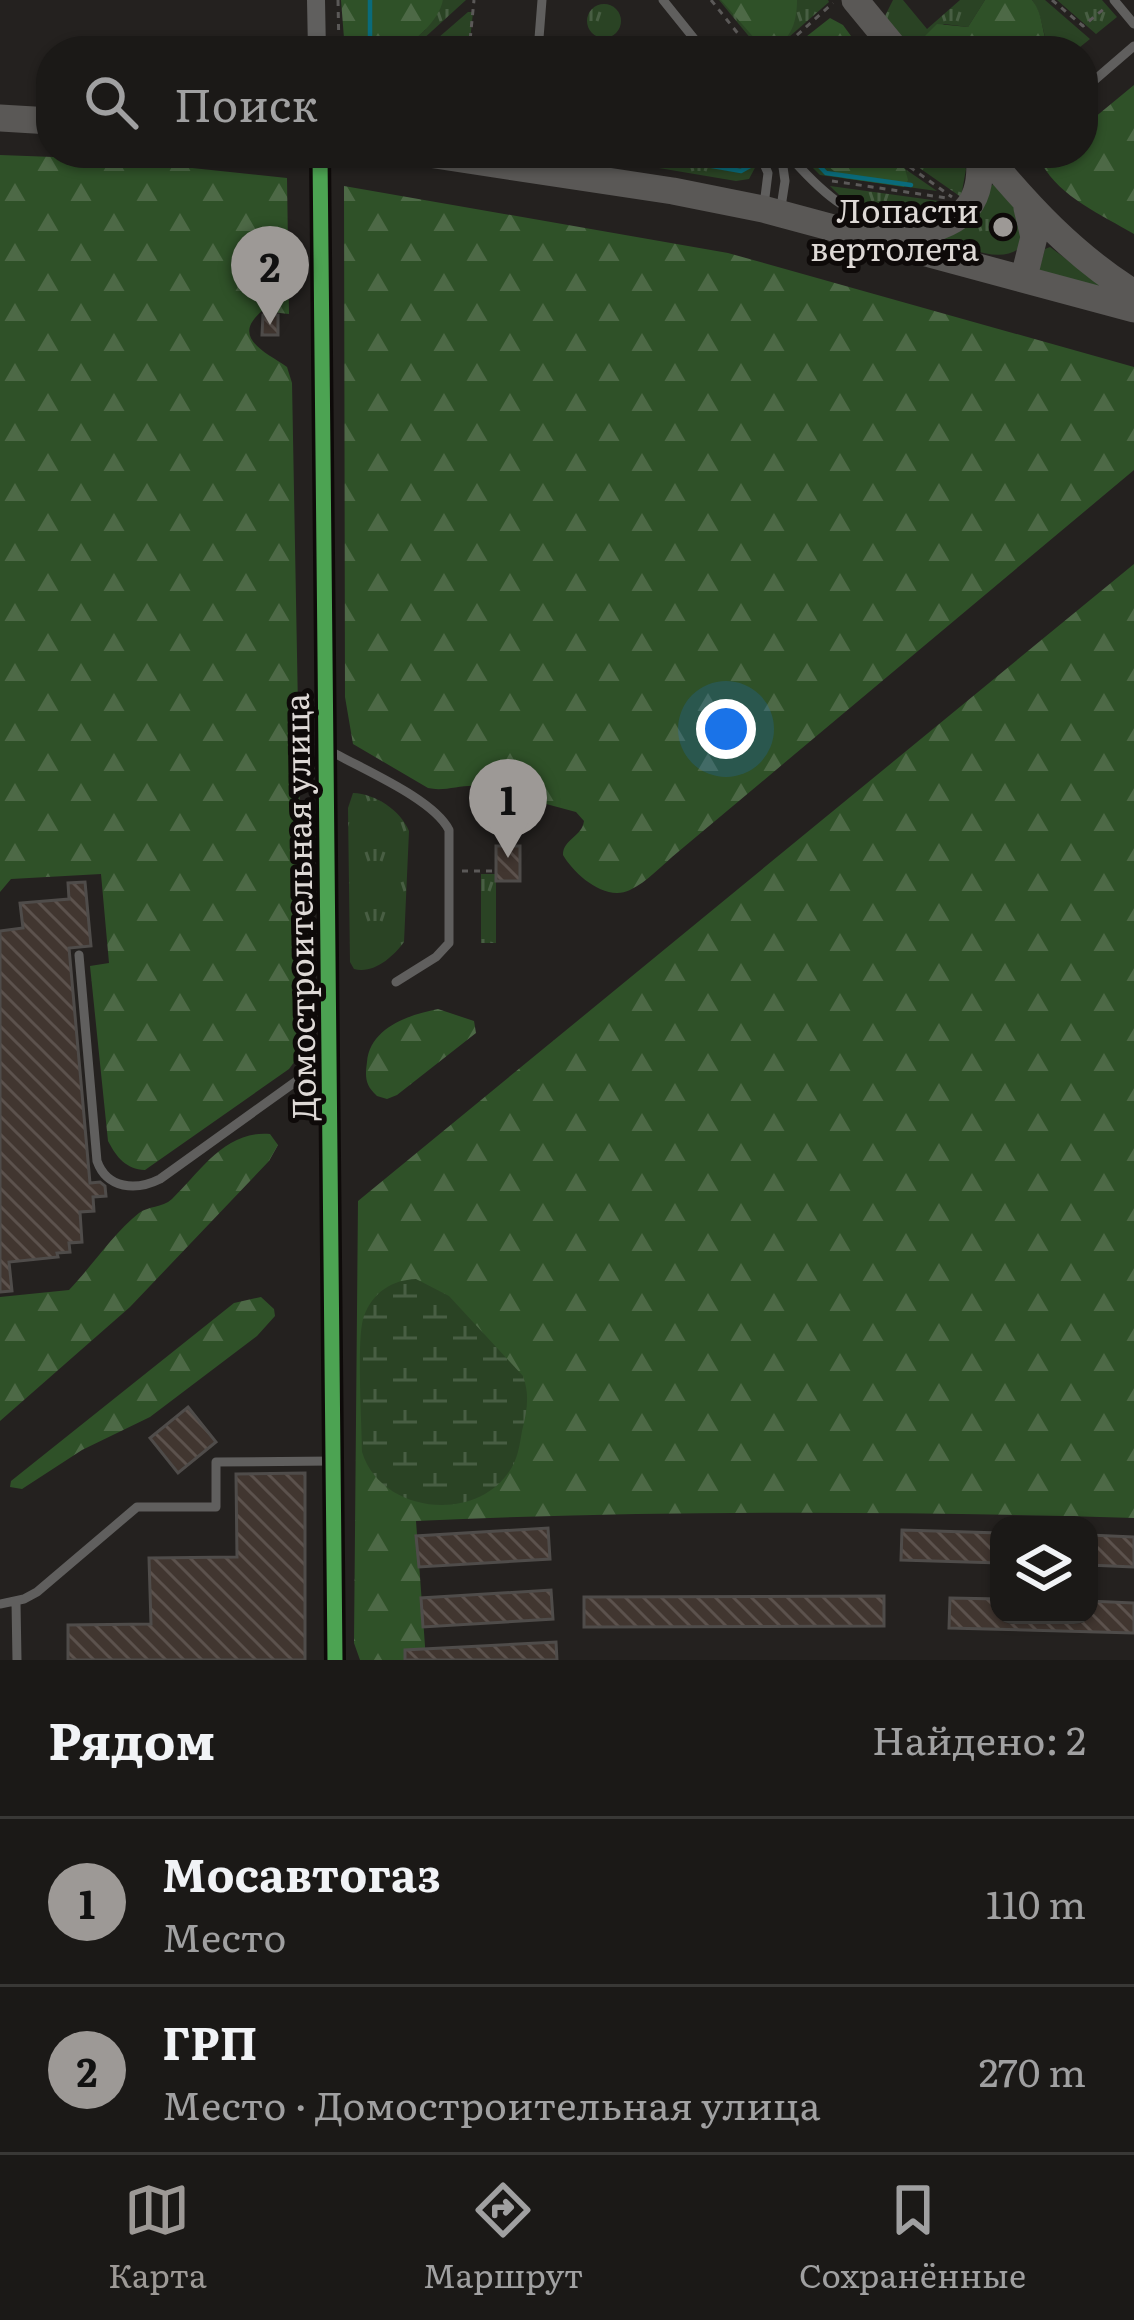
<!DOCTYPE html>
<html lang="ru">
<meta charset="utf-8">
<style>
body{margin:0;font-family:Literata,serif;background:#242220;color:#f1f3f6}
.controls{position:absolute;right:36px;bottom:36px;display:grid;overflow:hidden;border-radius:24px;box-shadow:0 3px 9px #0004}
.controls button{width:108px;height:108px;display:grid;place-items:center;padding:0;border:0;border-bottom:3px solid #393836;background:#1b1917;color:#f1f3f6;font:60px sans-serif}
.you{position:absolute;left:726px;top:729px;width:42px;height:42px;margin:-30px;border:9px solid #fff;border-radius:50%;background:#1a73e8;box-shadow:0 0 0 18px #1a73e833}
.badge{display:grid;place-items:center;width:78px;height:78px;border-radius:50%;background:#9d9996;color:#111;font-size:39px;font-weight:700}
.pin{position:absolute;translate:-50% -99px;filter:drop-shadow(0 3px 6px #0008)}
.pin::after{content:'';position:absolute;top:63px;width:42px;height:36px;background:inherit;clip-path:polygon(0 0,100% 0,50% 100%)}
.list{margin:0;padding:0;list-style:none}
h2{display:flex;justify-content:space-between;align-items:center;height:156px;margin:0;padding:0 48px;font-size:51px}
h2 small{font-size:39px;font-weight:400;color:#a0a0a1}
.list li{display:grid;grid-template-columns:78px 1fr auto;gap:36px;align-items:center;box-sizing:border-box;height:168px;padding:0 48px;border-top:3px solid #393836}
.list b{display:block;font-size:45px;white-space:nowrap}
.list p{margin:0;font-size:39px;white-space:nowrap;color:#a0a0a1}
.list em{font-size:39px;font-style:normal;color:#a0a0a1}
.icon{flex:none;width:66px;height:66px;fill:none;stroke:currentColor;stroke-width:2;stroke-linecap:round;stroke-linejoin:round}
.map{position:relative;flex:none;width:1134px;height:1660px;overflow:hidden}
.search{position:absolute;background:#1b1917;box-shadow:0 3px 9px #0004;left:36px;right:36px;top:36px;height:132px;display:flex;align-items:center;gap:30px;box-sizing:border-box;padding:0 42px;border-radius:48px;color:#a0a0a1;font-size:45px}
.sheet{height:492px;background:#1b1917}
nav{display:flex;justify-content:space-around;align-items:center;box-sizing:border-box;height:168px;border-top:3px solid #393836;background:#1b1917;font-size:33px;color:#a0a0a1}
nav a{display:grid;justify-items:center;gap:6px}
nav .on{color:#9d9996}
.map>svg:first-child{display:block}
</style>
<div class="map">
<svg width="1134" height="1660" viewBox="0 0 1134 1660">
<defs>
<pattern id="grass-tufts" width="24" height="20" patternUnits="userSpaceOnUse" patternTransform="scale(3)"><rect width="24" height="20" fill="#2a4324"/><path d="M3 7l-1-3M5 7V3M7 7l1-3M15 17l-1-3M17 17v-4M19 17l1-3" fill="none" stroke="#485e43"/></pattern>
<pattern id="forest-firs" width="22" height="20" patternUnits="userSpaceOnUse" patternTransform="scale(3)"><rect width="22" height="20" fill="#2f5128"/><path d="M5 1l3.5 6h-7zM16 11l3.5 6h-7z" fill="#4d6946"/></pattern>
<pattern id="wetland-marsh" width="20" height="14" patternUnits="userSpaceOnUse" patternTransform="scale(3)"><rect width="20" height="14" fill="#2a4324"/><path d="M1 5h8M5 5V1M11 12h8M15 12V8" fill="none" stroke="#485e43"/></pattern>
<pattern id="building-back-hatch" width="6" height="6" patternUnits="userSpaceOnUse" patternTransform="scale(3)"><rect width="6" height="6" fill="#413630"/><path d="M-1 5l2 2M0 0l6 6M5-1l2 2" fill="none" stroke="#5c524d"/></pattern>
</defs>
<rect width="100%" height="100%" fill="#24211f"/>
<!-- grass -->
<path fill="url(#grass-tufts)" d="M 443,0 L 466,0 L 410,51 L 402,51 L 425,30 Z
M 719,0 L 828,0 L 829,2 L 773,51 L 761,51 Z
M 893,0 L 903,0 L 927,29 L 960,0 L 985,0 L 968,27 L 944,24 L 919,42 L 922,51 L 910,51 L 885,16 Z
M 1032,0 L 1045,0 L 1090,39 L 1075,51 L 1051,51 C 1041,34 1044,16 1032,0 Z
M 1057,0 L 1102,0 L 1117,17 L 1096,34 Z
M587 21a17 17 0 1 1 34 0a17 17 0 1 1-34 0Z
M 468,12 L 473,12 L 469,51 L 423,51 Z
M 570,153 L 751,153 L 757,164 L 749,179 L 736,181 Z
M 798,153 L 882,153 L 937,191 L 820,175 Z
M 898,153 L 955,153 L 966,169 L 961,197 Z
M 994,183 L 1018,210 L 1021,247 C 1002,264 969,249 947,241 L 944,239 Z
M 830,186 L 954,203 L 955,213 C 906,222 868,226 830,186 Z
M 1050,247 L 1100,284 L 1102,288 L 1039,270 L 1045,249 Z
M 353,793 C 376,794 400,810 409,831 L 404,942 C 393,957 374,974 354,969 L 350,962 L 348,808 Z
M 481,874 L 496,874 L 496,943 L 481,943 Z"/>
<!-- forest -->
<path fill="url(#forest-firs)" d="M 341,0 L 443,0 C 438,22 418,36 402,51 L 345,51 Z
M 721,0 L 797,0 C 797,24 790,46 763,48 Z
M 985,0 L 1032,0 C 1045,16 1040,34 1051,51 L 922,51 L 919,42 L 937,24 L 968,27 Z
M 830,18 L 843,25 L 862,51 L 788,51 Z
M 1134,85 L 1134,234 C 1102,215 1060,197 1042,164 L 1051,153 L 1083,153 L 1083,127 Z
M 811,153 L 882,153 L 905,169 L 908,180 L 904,187 L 843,178 Z
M 0,155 L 107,159 L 287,178 L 289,314 L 262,311 C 230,338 266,352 287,367 L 292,383 L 304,1036 L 298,1057 L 289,1069 L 145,1170 C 126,1169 117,1158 108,1141 L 90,966 L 109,963 L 101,874 L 11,879 L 0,892 Z
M 344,186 L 728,253 L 1134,367 L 1134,470 L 678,852 C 663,864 647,882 630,890 C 605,902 574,874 563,855 C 563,839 582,837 584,821 L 576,812 L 479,786 C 461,784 445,792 428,788 L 353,744 L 345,697 Z
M 1134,564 L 1134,1518 C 894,1511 655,1510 416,1521 L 426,1660 L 360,1660 L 354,1643 L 358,1201 Z
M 438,1009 L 474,1021 L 476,1033 L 397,1095 L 387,1099 L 377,1096 C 365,1085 365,1077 367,1062 C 370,1028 408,1015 438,1009 Z
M 270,1134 L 278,1145 L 269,1161 L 130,1307 L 0,1421 L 0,1297 L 69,1290 C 92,1266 113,1234 139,1213 C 148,1206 162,1208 172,1199 C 200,1172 225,1130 270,1134 Z
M 261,1297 L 274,1309 L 275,1316 L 257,1336 L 150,1417 L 82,1450 L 22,1489 L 10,1487 L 11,1481 L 234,1303 Z"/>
<!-- wetland -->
<path fill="url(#wetland-marsh)" d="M 416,1279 L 449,1296 L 523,1376 C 530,1395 527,1411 522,1431 C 520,1443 518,1457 512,1467 C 479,1525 381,1514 362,1452 C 362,1425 356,1336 364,1316 C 373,1292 392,1280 416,1279 Z"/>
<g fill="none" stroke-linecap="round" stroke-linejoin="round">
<!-- stream -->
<path stroke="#0a6b7b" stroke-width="4.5" d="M 370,51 L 370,0
M 638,153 L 741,171 L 750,166
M 807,153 L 826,173 L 911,185"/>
</g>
<!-- building -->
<path fill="url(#building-back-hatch)" stroke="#4f4c4a" stroke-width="3" d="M 263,315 L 278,315 L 278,335 L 262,335 Z
M 496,846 L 520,846 L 520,881 L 496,881 Z
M 85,882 L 91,946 L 69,948 L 90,1183 L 100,1182 L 105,1186 L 106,1196 L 93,1197 L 94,1211 L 80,1212 L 82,1242 L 69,1243 L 70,1252 L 57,1253 L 58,1257 L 9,1262 L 12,1291 L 0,1292 L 0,931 L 23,928 L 20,903 L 69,899 L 68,883 Z
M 188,1407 L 216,1442 L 178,1473 L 150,1438 Z
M 305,1473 L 305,1660 L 68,1660 L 68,1625 L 151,1624 L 149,1558 L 237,1557 L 236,1474 Z
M 548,1528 L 550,1559 L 419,1567 L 416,1536 Z
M 902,1530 L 999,1533 L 999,1563 L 901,1560 Z
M 1089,1535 L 1134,1537 L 1134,1567 L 1089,1565 Z
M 551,1590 L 553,1619 L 423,1627 L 421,1598 Z
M 884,1596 L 884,1626 L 584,1627 L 584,1597 Z
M 950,1598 L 999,1599 L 999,1615 L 1089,1615 L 1089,1601 L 1134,1603 L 1134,1633 L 949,1628 Z
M 556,1642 L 557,1660 L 405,1660 L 405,1650 Z"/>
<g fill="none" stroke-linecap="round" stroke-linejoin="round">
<!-- path -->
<path stroke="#5b5958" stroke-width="3" stroke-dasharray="6 6" stroke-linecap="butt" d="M 338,0 L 339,51
M 711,0 L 752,51
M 1052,0 L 1083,26 L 1105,8
M 469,51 L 474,0
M 779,51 L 833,3
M 714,153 L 750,158
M 890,153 L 952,197
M 832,181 L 947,198
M 462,871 L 496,871"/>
<!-- lane -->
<path stroke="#605f5e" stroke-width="9" d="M 663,0 L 704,51
M 1114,0 L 1134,24
M 538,51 L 542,0
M 1083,90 L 1134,46
M 759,153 L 768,173 L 764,205
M 787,153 C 818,189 850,220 899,227
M 781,207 L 785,181 L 781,153
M 327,749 C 359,768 433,798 449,830 L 449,943 L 436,957 L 396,982
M 79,955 L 97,1161 C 107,1189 136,1191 160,1179 L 330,1057
M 16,1602 L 17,1660
M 0,1604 L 24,1599 L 37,1592 L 137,1507 L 216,1507 L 216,1462 L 333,1461"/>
<!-- street -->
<path stroke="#605f5e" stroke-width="18" d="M 316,0 L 317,51
M 320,153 L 335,1660"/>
<!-- secondary -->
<path stroke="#5a5856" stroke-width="27" d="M 855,0 L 897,51
M 0,118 L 51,121
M 422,153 L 673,191 L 763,209 L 1134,309
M 984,153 C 1029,207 1073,255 1134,293
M 894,238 C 948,227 986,218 979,153
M 1024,277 L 1034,237 L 1027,208"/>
<defs>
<path id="cycleway" d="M 320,153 L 335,1660"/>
</defs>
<!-- cycleway casing -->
<use href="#cycleway" stroke="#0e0a09" stroke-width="22"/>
<!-- cycleway -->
<use href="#cycleway" stroke="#4ca352" stroke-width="15"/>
</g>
<!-- markers -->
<circle fill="#9d9996" stroke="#0e0a09" stroke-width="4.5" cx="1003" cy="227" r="12"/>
<g text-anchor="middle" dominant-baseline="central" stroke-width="10" stroke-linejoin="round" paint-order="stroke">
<!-- poi labels -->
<g font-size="33" fill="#ded9d6" stroke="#0e0a09" text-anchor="end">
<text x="979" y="208">Лопасти<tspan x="979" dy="38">вертолета</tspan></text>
</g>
<!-- street labels -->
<g font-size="33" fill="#ded9d6" stroke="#0e0a09">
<text transform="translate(298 907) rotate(-91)">Домостроительная улица</text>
</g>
</g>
</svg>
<div class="controls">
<button><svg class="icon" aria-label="layers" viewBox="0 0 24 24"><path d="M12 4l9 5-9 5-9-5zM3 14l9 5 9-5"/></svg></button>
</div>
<div class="you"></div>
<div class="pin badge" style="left:508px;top:858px">1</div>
<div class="pin badge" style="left:270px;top:325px">2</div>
<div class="search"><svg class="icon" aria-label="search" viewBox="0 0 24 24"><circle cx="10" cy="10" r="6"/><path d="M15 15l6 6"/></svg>Поиск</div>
</div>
<section class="sheet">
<h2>Рядом<small>Найдено: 2</small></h2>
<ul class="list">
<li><span class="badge">1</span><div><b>Мосавтогаз</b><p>Место</p></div><em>110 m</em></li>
<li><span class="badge">2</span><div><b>ГРП</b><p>Место · Домостроительная улица</p></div><em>270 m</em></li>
</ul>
</section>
<nav>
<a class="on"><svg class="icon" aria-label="map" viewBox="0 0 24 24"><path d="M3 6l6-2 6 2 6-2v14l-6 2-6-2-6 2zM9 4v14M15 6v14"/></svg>Карта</a>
<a><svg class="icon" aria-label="directions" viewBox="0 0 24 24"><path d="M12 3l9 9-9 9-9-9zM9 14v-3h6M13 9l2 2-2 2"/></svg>Маршрут</a>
<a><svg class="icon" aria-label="saved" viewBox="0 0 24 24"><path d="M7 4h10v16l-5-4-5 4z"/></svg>Сохранённые</a>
</nav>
